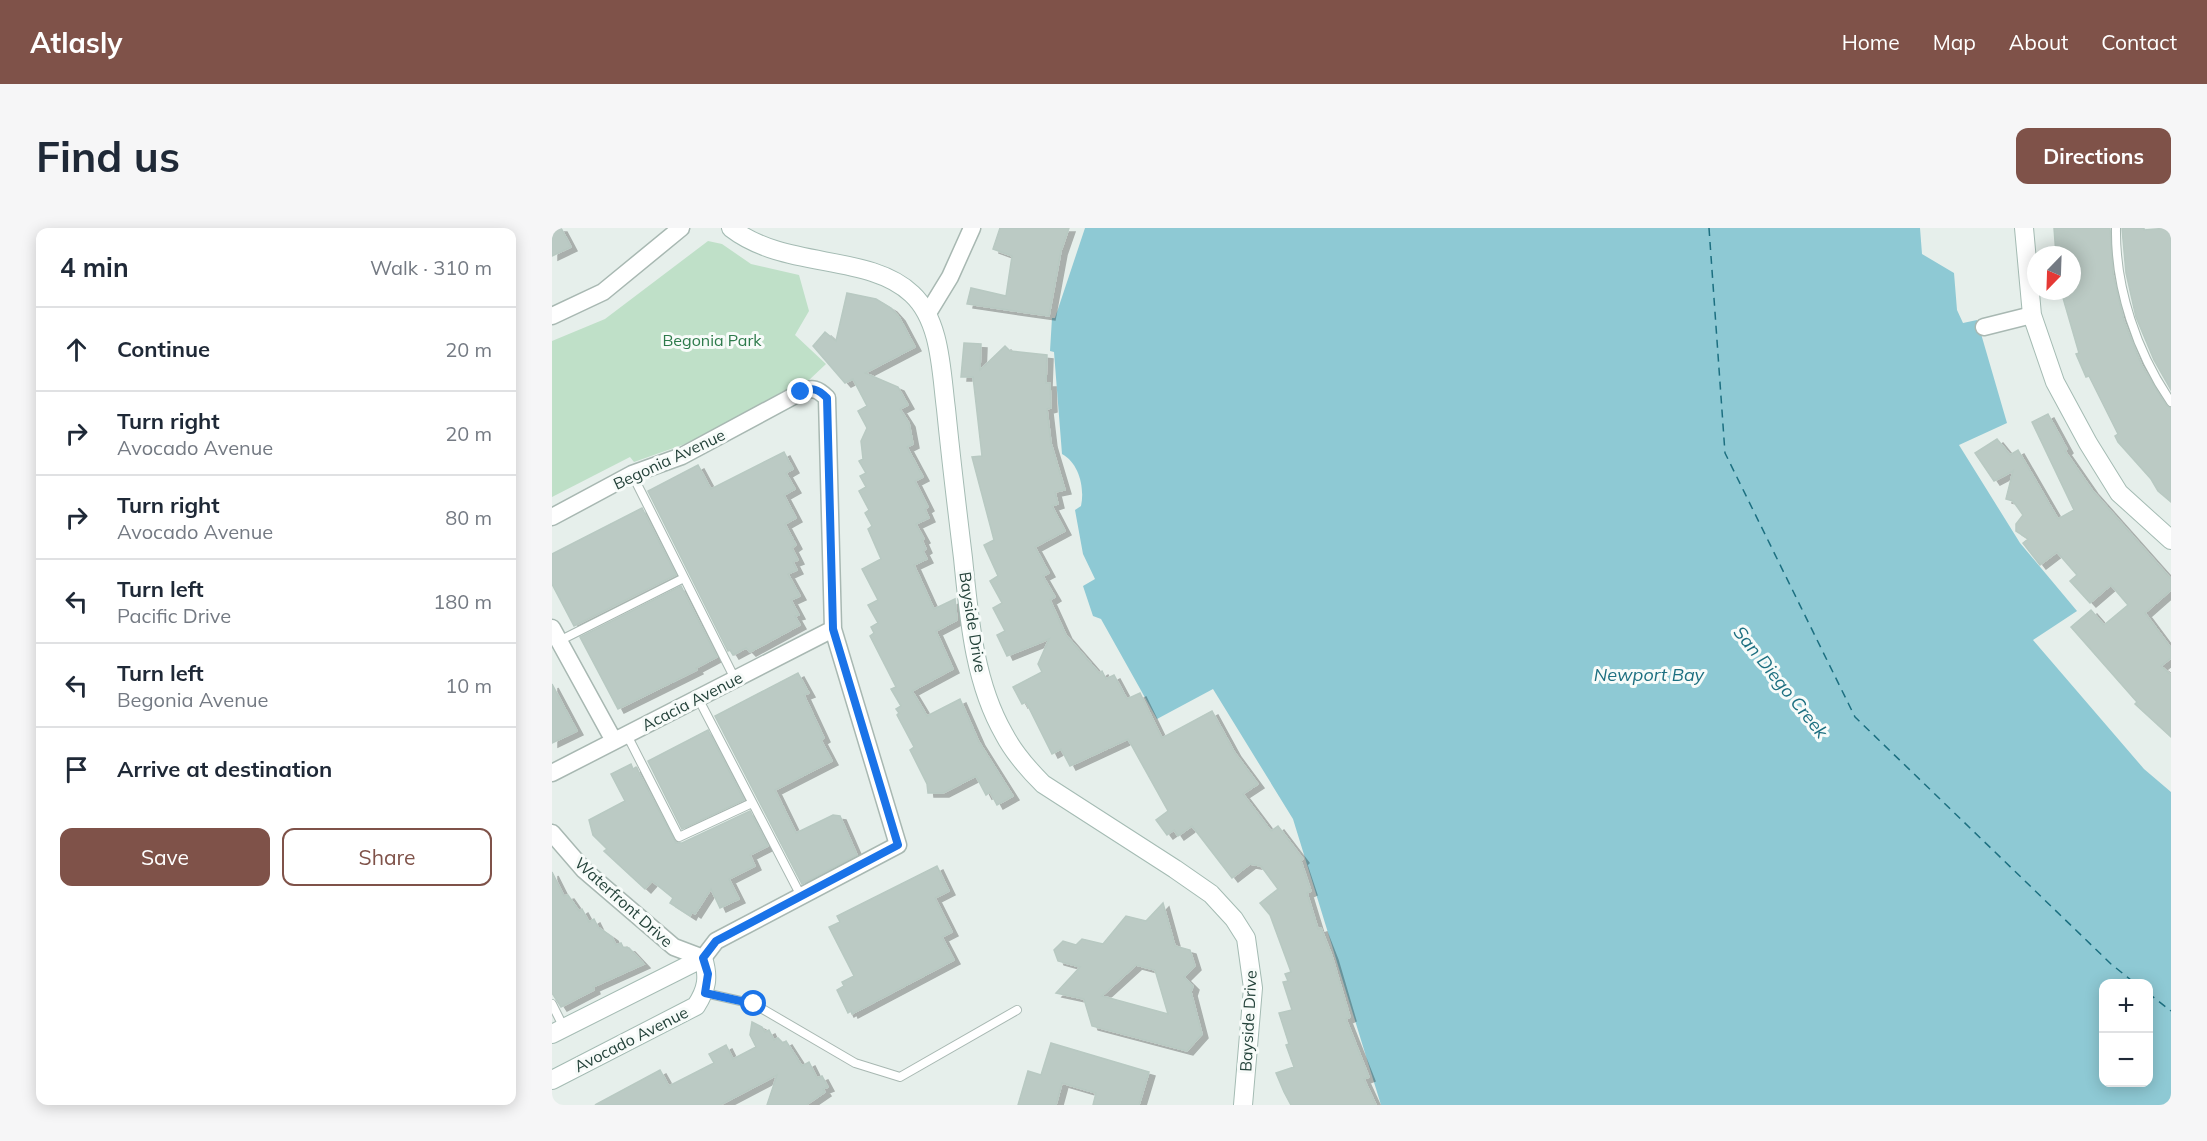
<!DOCTYPE html>
<meta charset="utf-8">
<style>
body{margin:0;font-family:Mulish,sans-serif;background:#f6f6f7;color:#1f2937}
.controls{position:absolute;right:18px;bottom:18px;display:grid;overflow:hidden;border-radius:12px;box-shadow:0 3px 15px #0003}
.controls button{width:54px;height:54px;display:grid;place-items:center;padding:0;border:0;border-bottom:2px solid #e0e1e3;background:#fff;color:#1f2937;font:30px sans-serif}
.compass{position:absolute;left:1475px;top:18px;width:54px;height:54px;border-radius:50%;background:#fff;box-shadow:0 3px 15px #0003;rotate:203deg}
.stop{position:absolute;width:18px;height:18px;margin:-14px;border:4px solid #1a73e8;border-radius:50%;background:#fff}
.stop.end{background:#1a73e8;border-color:#fff;box-shadow:0 2px 6px #0008}
.list{margin:0;padding:0;list-style:none}
h2{display:flex;justify-content:space-between;align-items:center;height:78px;margin:0;padding:0 24px;font-size:26px}
h2 small{font-size:20px;font-weight:400;color:#747a83}
.list li{display:grid;grid-template-columns:39px 1fr auto;gap:18px;align-items:center;box-sizing:border-box;height:84px;padding:0 24px;border-top:2px solid #e0e1e3}
.list b{display:block;font-size:22px;white-space:nowrap}
.list p{margin:0;font-size:20px;white-space:nowrap;color:#747a83}
.list em{font-size:20px;font-style:normal;color:#747a83}
.actions{display:flex;gap:12px;padding:18px 24px}
.actions a{flex:1;padding:14px 0;border:2px solid #7f5249;border-radius:12px;text-align:center;font-size:21px;color:#7f5249}
.actions .main{background:#7f5249;color:#fff}
.icon{flex:none;width:33px;height:33px;fill:none;stroke:currentColor;stroke-width:2;stroke-linecap:round;stroke-linejoin:round}
.map{position:relative;flex:none;width:1619px;height:877px;overflow:hidden;border-radius:12px}
header{display:flex;align-items:center;gap:36px;box-sizing:border-box;height:84px;padding:0 30px;background:#7f5249;color:#fff}
header strong{font-size:28px}
nav{display:flex;gap:33px;margin-inline-start:auto;font-size:21px}
.intro{display:flex;align-items:center;justify-content:space-between;box-sizing:border-box;height:144px;padding:0 36px}
h1{margin:0;font-size:42px}
.button{padding:15px 27px;border-radius:12px;background:#7f5249;color:#fff;font-size:21px;font-weight:700}
main{display:flex;gap:36px;padding:0 36px}
aside{flex:1;background:#fff;border-radius:12px;box-shadow:0 3px 15px #0003}
.map>svg:first-child{display:block}
</style>
<header>
<strong>Atlasly</strong>
<nav><a>Home</a><a>Map</a><a>About</a><a>Contact</a></nav>
</header>
<div class="intro"><h1>Find us</h1><a class="button">Directions</a></div>
<main>
<aside>
<h2>4 min<small>Walk · 310 m</small></h2>
<ul class="list">
<li><svg class="icon" aria-label="ahead" viewBox="0 0 24 24"><path d="M12 20V5M6 11l6-6 6 6"/></svg><div><b>Continue</b></div><em>20 m</em></li>
<li><svg class="icon" aria-label="right" viewBox="0 0 24 24"><path d="M7 20v-9h11M14 6l5 5-5 5"/></svg><div><b>Turn right</b><p>Avocado Avenue</p></div><em>20 m</em></li>
<li><svg class="icon" aria-label="right" viewBox="0 0 24 24"><path d="M7 20v-9h11M14 6l5 5-5 5"/></svg><div><b>Turn right</b><p>Avocado Avenue</p></div><em>80 m</em></li>
<li><svg class="icon" aria-label="left" viewBox="0 0 24 24"><path d="M17 20v-9H6M10 6l-5 5 5 5"/></svg><div><b>Turn left</b><p>Pacific Drive</p></div><em>180 m</em></li>
<li><svg class="icon" aria-label="left" viewBox="0 0 24 24"><path d="M17 20v-9H6M10 6l-5 5 5 5"/></svg><div><b>Turn left</b><p>Begonia Avenue</p></div><em>10 m</em></li>
<li><svg class="icon" aria-label="arrive" viewBox="0 0 24 24"><path d="M6 21V4h12l-3 4 3 4H6"/></svg><div><b>Arrive at destination</b></div></li>
</ul>
<div class="actions"><a class="main">Save</a><a>Share</a></div>
</aside>
<div class="map">
<svg width="1619" height="877" viewBox="0 0 1619 877">
<defs>
<filter id="shadow"><feDropShadow dx="6" dy="4" stdDeviation="0" flood-color="#0004"/></filter>
</defs>
<rect width="100%" height="100%" fill="#e6efeb"/>
<!-- green -->
<path fill="#bfe0c8" d="M 156,13 L 170,16 L 199,36 L 247,47 L 257,83 L 243,107 L 274,136 L 256,153 L 133,216 L 82,234 L 78,229 L 0,269 L 0,113 L 53,91 Z"/>
<!-- water -->
<path fill="#8ec9d4" fill-rule="evenodd" d="M 533,0 L 1368,0 L 1370,26 L 1402,45 L 1405,82 L 1411,95 L 1425,92 L 1455,195 L 1407,217 L 1468,315 L 1525,383 L 1481,412 L 1592,541 L 1619,564 L 1619,877 L 829,877 L 741,591 L 661,461 L 605,491 L 549,391 L 541,388 L 531,358 L 543,351 L 531,326 L 523,282 L 529,278 C 533,260 527,235 510,226 L 502,124 L 498,123 L 500,90 L 503,90 ZM 1552,756 L 1596,756 L 1596,854 L 1552,854 Z"/>
<g fill="none" stroke-linecap="round" stroke-linejoin="round">
<!-- ferry -->
<path stroke="#1c6f80" stroke-width="1.5" stroke-dasharray="8 6" stroke-linecap="butt" d="M 1157,0 L 1173,225 L 1303,489 L 1559,736 L 1584,756
M 1596,765 L 1619,783"/>
</g>
<!-- building -->
<path fill="#bbcac4" stroke="#b8c9c2" stroke-width="1.5" fill-rule="evenodd" filter="url(#shadow)" d="M 0,0 L 9,0 L 19,19 L 0,28 Z
M 448,0 L 517,0 L 509,23 L 497,88 L 415,76 L 419,60 L 454,68 L 460,28 L 441,21 Z
M 1502,0 L 1558,0 L 1561,46 L 1572,93 L 1590,138 L 1614,177 L 1619,180 L 1619,274 L 1606,263 L 1599,251 L 1566,214 L 1563,208 L 1566,206 L 1537,148 L 1534,149 L 1524,126 L 1527,125 L 1509,63 L 1520,63 L 1520,27 L 1504,27 Z
M 1570,0 L 1592,0 L 1592,2 L 1616,0 L 1619,5 L 1619,162 L 1602,132 L 1584,89 L 1574,45 Z
M 295,65 L 324,71 L 339,80 L 347,89 L 363,119 L 313,145 L 346,159 L 356,177 L 348,181 L 357,195 L 361,216 L 355,219 L 371,249 L 363,253 L 376,279 L 373,281 L 377,290 L 364,296 L 372,311 L 370,312 L 374,321 L 371,323 L 375,331 L 362,337 L 382,381 L 403,371 L 405,392 L 384,403 L 401,441 L 360,463 L 375,488 L 408,471 L 427,514 L 461,568 L 445,577 L 438,564 L 434,567 L 424,548 L 391,565 L 376,565 L 375,556 L 358,522 L 362,519 L 345,487 L 347,485 L 344,481 L 349,478 L 339,461 L 344,459 L 318,408 L 322,405 L 319,399 L 326,395 L 316,377 L 326,372 L 310,341 L 329,331 L 316,301 L 320,298 L 313,285 L 317,282 L 307,263 L 314,259 L 308,248 L 314,245 L 307,233 L 311,231 L 309,213 L 315,200 L 306,183 L 315,178 L 301,151 L 293,155 L 261,118 L 273,104 L 284,113 Z
M 412,115 L 429,116 L 428,142 L 453,118 L 458,123 L 495,127 L 494,155 L 498,155 L 499,180 L 495,181 L 499,215 L 513,262 L 503,264 L 506,276 L 500,278 L 513,303 L 483,319 L 497,345 L 491,348 L 503,369 L 498,372 L 514,407 L 547,445 L 550,443 L 554,451 L 562,447 L 575,471 L 588,465 L 610,510 L 660,483 L 683,525 L 706,556 L 691,566 L 719,603 L 726,598 L 751,631 L 749,633 L 759,663 L 755,665 L 766,701 L 769,700 L 780,728 L 798,789 L 794,791 L 817,849 L 812,851 L 824,877 L 739,877 L 732,864 L 724,845 L 742,839 L 734,817 L 737,816 L 727,785 L 740,782 L 731,754 L 736,753 L 733,746 L 739,744 L 718,687 L 708,675 L 726,661 L 709,638 L 698,636 L 680,650 L 640,598 L 626,608 L 622,602 L 615,607 L 604,592 L 616,583 L 576,511 L 518,538 L 509,521 L 500,526 L 474,474 L 470,476 L 461,459 L 490,444 L 486,436 L 497,411 L 455,428 L 445,407 L 453,403 L 441,380 L 450,375 L 438,353 L 446,348 L 432,317 L 442,312 L 420,229 L 430,228 L 421,149 L 409,149 Z
M 1496,186 L 1515,221 L 1513,223 L 1540,262 L 1619,351 L 1619,362 L 1593,385 L 1619,420 L 1619,430 L 1609,438 L 1619,447 L 1619,509 L 1583,476 L 1585,474 L 1519,399 L 1539,382 L 1552,397 L 1576,377 L 1559,357 L 1538,375 L 1518,353 L 1525,347 L 1505,324 L 1488,337 L 1471,315 L 1476,311 L 1464,303 L 1464,296 L 1471,287 L 1461,273 L 1454,271 L 1461,243 L 1442,253 L 1423,225 L 1445,211 L 1458,227 L 1466,222 L 1506,291 L 1522,282 L 1480,194 Z
M 232,224 L 241,241 L 234,245 L 243,261 L 232,267 L 244,290 L 233,296 L 244,317 L 240,320 L 246,332 L 241,334 L 245,342 L 236,346 L 248,368 L 239,372 L 247,387 L 243,388 L 248,397 L 198,424 L 194,420 L 181,427 L 178,422 L 176,423 L 96,263 L 146,237 L 159,261 Z
M 90,280 L 124,347 L 22,398 L 0,356 L 0,326 Z
M 129,358 L 165,429 L 144,440 L 145,442 L 66,481 L 28,409 Z
M 246,445 L 257,465 L 252,467 L 272,510 L 269,512 L 280,533 L 223,562 L 244,605 L 281,587 L 288,588 L 305,627 L 250,656 L 163,488 Z
M 0,456 L 25,503 L 0,515 Z
M 156,502 L 192,572 L 130,601 L 96,533 Z
M 79,536 L 81,541 L 84,539 L 124,615 L 130,615 L 198,583 L 216,618 L 198,627 L 203,638 L 177,651 L 187,671 L 168,680 L 159,661 L 143,686 L 140,684 L 138,688 L 118,675 L 121,670 L 100,653 L 93,661 L 52,623 L 55,621 L 41,607 L 37,592 L 73,573 L 59,546 Z
M 385,638 L 397,663 L 383,670 L 400,704 L 390,709 L 402,732 L 300,786 L 299,783 L 296,785 L 285,762 L 292,758 L 290,754 L 302,748 L 277,699 L 288,694 L 285,688 Z
M 0,644 L 12,668 L 16,667 L 27,683 L 30,681 L 37,694 L 42,691 L 46,699 L 60,709 L 64,717 L 69,715 L 71,719 L 77,720 L 92,736 L 41,759 L 42,762 L 9,779 L 0,765 Z
M 611,675 L 623,718 L 638,722 L 643,738 L 632,749 L 641,758 L 639,764 L 650,806 L 635,823 L 540,798 L 532,771 L 504,765 L 528,739 L 506,733 L 502,722 L 511,713 L 524,717 L 530,711 L 551,716 L 574,688 L 594,693 ZM 584,737 L 603,742 L 616,786 L 550,768 Z
M 200,794 L 210,799 L 213,804 L 217,802 L 222,812 L 226,810 L 231,815 L 234,813 L 250,838 L 257,834 L 265,850 L 270,848 L 276,859 L 271,861 L 273,864 L 254,877 L 215,877 L 225,847 L 168,877 L 43,877 L 108,842 L 117,858 L 162,835 L 157,826 L 174,817 L 181,831 L 204,819 L 198,807 Z
M 499,815 L 597,844 L 587,877 L 541,877 L 544,865 L 510,855 L 504,877 L 466,877 L 476,843 L 489,847 Z"/>
<g fill="none" stroke-linecap="round" stroke-linejoin="round">
<defs>
<path id="lane" d="M 1564,0 C 1563,60 1585,125 1619,174
M 80,246 L 183,451
M 7,413 L 132,350
M 146,470 L 249,668
M 75,507 L 127,609 L 200,575
M 153,765 L 202,776 L 303,835 L 348,849 L 465,782
M 0,776 L 12,800"/>
<path id="street" d="M 376,85 L 398,49 L 420,0
M 0,88 L 51,64 L 129,0
M 1432,99 L 1480,87
M 0,289 L 80,246 L 130,228 L 249,164 C 261,159 266,161 275,170 L 281,401 L 346,617 L 164,713 L 151,730 L 122,719 L 32,642 L 0,605
M 0,400 L 62,513
M 0,545 L 281,401"/>
<path id="secondary" d="M 179,0 C 233,42 317,25 360,66 C 389,93 389,143 394,181 C 399,231 405,281 411,330 C 417,389 422,454 452,506 C 462,525 476,541 491,556 L 623,641 L 659,666 L 682,691 L 694,710 L 701,760 L 691,877
M 1472,0 L 1480,87 L 1503,154 L 1536,215 L 1567,265 L 1619,312
M 0,806 L 151,730 C 157,749 155,761 144,778 L 0,852"/>
</defs>
<!-- lane casing -->
<use href="#lane" stroke="#a8b8b2" stroke-width="10"/>
<!-- street casing -->
<use href="#street" stroke="#a8b8b2" stroke-width="19"/>
<!-- secondary casing -->
<use href="#secondary" stroke="#a4bbb3" stroke-width="20"/>
<!-- lane -->
<use href="#lane" stroke="#fff" stroke-width="8"/>
<!-- street -->
<use href="#street" stroke="#fff" stroke-width="16"/>
<!-- secondary -->
<use href="#secondary" stroke="#fff" stroke-width="18"/>
</g>
<g fill="none" stroke-linecap="round" stroke-linejoin="round">
<!-- route -->
<path stroke="#1a73e8" stroke-width="8" d="M 202,776 L 153,765 L 156,746 L 151,730 L 164,713 L 346,617 L 281,401 L 275,170 C 266,161 261,159 249,164"/>
</g>
<g text-anchor="middle" dominant-baseline="central" stroke-width="6" stroke-linejoin="round" paint-order="stroke">
<!-- park labels -->
<g font-size="16" fill="#2d7a4b" stroke="#f7fbf9">
<text x="160" y="112">Begonia Park</text>
</g>
<!-- street labels -->
<g font-size="16" fill="#24423a" stroke="#f7fbf9">
<text transform="translate(117 231) rotate(-25)">Begonia Avenue</text>
<text transform="translate(421 394) rotate(81)">Bayside Drive</text>
<text transform="translate(140 473) rotate(-27)">Acacia Avenue</text>
<text transform="translate(72 674) rotate(42)">Waterfront Drive</text>
<text transform="translate(696 793) rotate(-87)">Bayside Drive</text>
<text transform="translate(79 811) rotate(-27)">Avocado Avenue</text>
</g>
<!-- water labels -->
<g font-size="18" font-style="italic" fill="#1c6f80" stroke="#f7fbf9">
<text x="1097" y="446">Newport Bay</text>
<text transform="translate(1229 454) rotate(51)">San Diego Creek</text>
</g>
</g>
</svg>
<div class="controls">
<button>+</button>
<button>−</button>
</div>
<svg class="compass" viewBox="-18 -18 36 36"><path d="M0-13l5 13h-10z" fill="#e53935"/><path d="M0 13l5-13h-10z" fill="#747a83"/></svg>
<div class="stop" style="left:202px;top:776px"></div>
<div class="stop end" style="left:249px;top:164px"></div>
</div>
</main>
